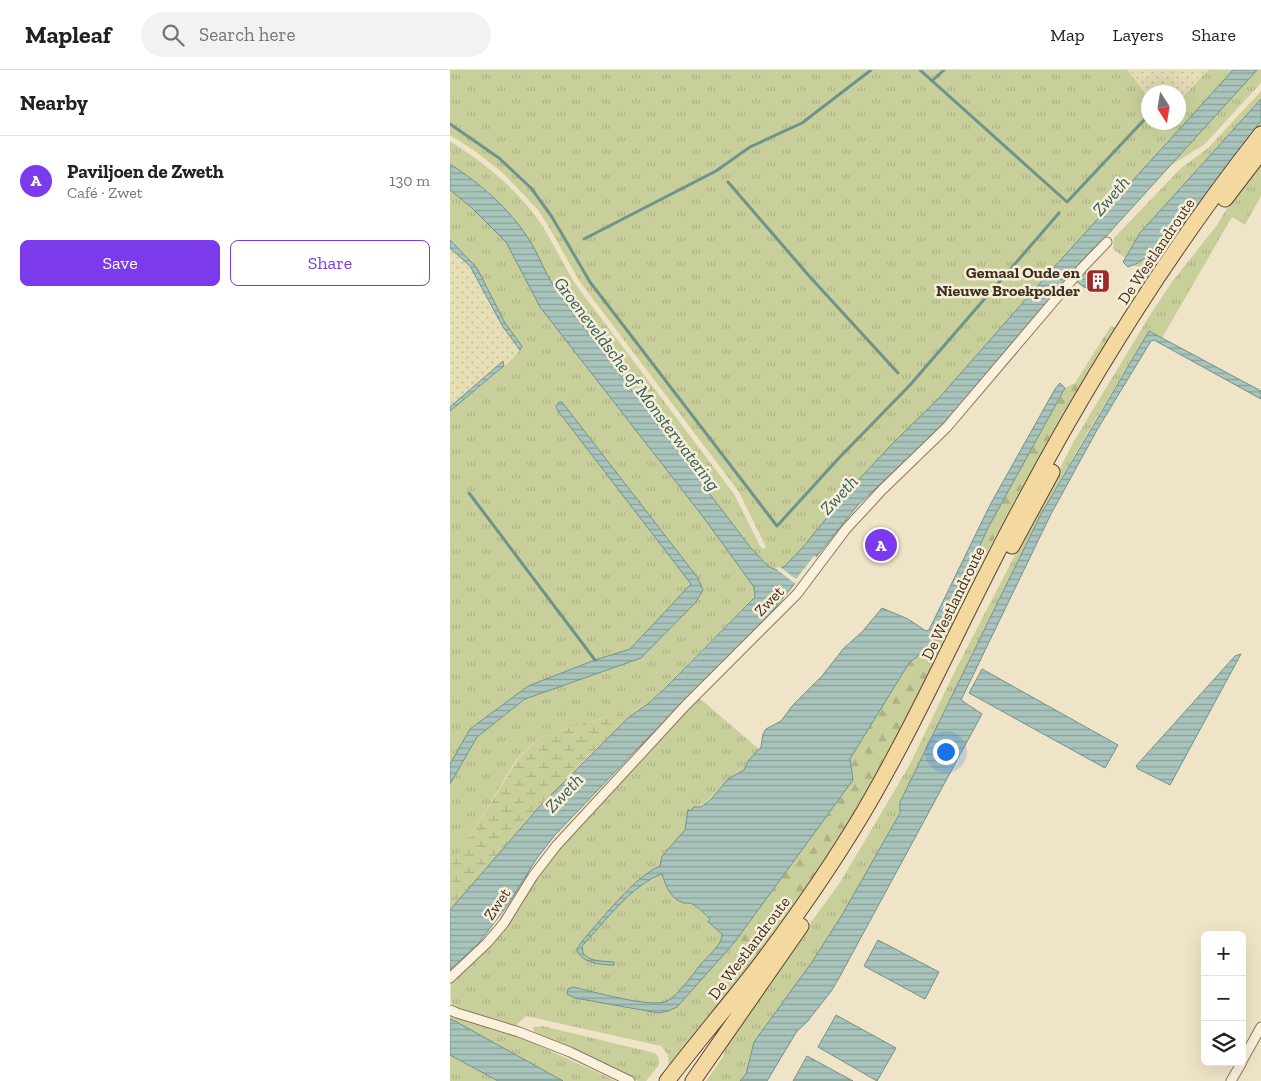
<!DOCTYPE html>
<meta charset="utf-8">
<style>
body{margin:0;font-family:"Zilla Slab",serif;background:#f2f2f2;color:#202124}
.controls{position:absolute;right:15px;bottom:15px;display:grid;overflow:hidden;border-radius:8px;box-shadow:0 5px 20px #0002}
.controls button{width:45px;height:45px;display:grid;place-items:center;padding:0;border:0;border-bottom:1px solid #e0e0e0;background:#fff;color:#202124;font:25px sans-serif}
.compass{position:absolute;left:691px;top:15px;width:45px;height:45px;border-radius:50%;background:#fff;box-shadow:0 5px 20px #0002;rotate:168deg}
.you{position:absolute;left:495px;top:681px;width:18px;height:18px;margin:-12px;border:4px solid #fff;border-radius:50%;background:#1a73e8;box-shadow:0 0 0 8px #1a73e833}
.badge{display:grid;place-items:center;width:32px;height:32px;border-radius:50%;background:#7c3aed;color:#fff;font-size:16px;font-weight:700}
.pin{position:absolute;translate:-50% -50%;border:2px solid #fff;box-shadow:0 1px 5px #0006}
.list{margin:0;padding:0;list-style:none}
h2{display:flex;justify-content:space-between;align-items:center;height:65px;margin:0;padding:0 20px;font-size:21px}
h2 small{font-size:16px;font-weight:400;color:#757577}
.list li{display:grid;grid-template-columns:32px 1fr auto;gap:15px;align-items:center;box-sizing:border-box;height:90px;padding:0 20px;border-top:1px solid #e0e0e0}
.list b{display:block;font-size:19px;white-space:nowrap}
.list p{margin:0;font-size:16px;white-space:nowrap;color:#757577}
.list em{font-size:16px;font-style:normal;color:#757577}
.actions{display:flex;gap:10px;padding:15px 20px}
.actions a{flex:1;padding:11px 0;border:1px solid #7c3aed;border-radius:8px;text-align:center;font-size:18px;color:#7c3aed}
.actions .main{background:#7c3aed;color:#fff}
.icon{flex:none;width:28px;height:28px;fill:none;stroke:currentColor;stroke-width:2;stroke-linecap:round;stroke-linejoin:round}
.map{position:relative;flex:none;width:811px;height:1011px;overflow:hidden}
header{display:flex;align-items:center;gap:30px;box-sizing:border-box;height:70px;padding:0 25px;background:#fff;border-bottom:1px solid #e0e0e0}
header strong{font-size:24px}
nav{display:flex;gap:28px;margin-inline-start:auto;font-size:18px}
.search{width:350px;height:45px;background:#f2f2f2;display:flex;align-items:center;gap:12px;box-sizing:border-box;padding:0 18px;border-radius:28px;color:#757577;font-size:19px}
main{display:flex}
aside{flex:1;background:#fff}
.map>svg:first-child{display:block}
</style>
<header>
<strong>Mapleaf</strong>
<div class="search"><svg class="icon" aria-label="search" viewBox="0 0 24 24"><circle cx="10" cy="10" r="6"/><path d="M15 15l6 6"/></svg>Search here</div>
<nav><a>Map</a><a>Layers</a><a>Share</a></nav>
</header>
<main>
<aside>
<h2>Nearby<small></small></h2>
<ul class="list">
<li><span class="badge">A</span><div><b>Paviljoen de Zweth</b><p>Café · Zwet</p></div><em>130 m</em></li>
</ul>
<div class="actions"><a class="main">Save</a><a>Share</a></div>
</aside>
<div class="map">
<svg width="811" height="1011" viewBox="0 0 811 1011">
<defs>
<pattern id="farmland-dots" width="8" height="8" patternUnits="userSpaceOnUse" patternTransform="scale(1.25)"><rect width="8" height="8" fill="#e6deb5"/><path d="M2 2h.1M6 6h.1" fill="none" stroke="#c6bf9b" stroke-width="1.8" stroke-linecap="round"/></pattern>
<pattern id="grass-tufts" width="24" height="20" patternUnits="userSpaceOnUse" patternTransform="scale(1.25)"><rect width="24" height="20" fill="#c9cf9b"/><path d="M3 7l-1-3M5 7V3M7 7l1-3M15 17l-1-3M17 17v-4M19 17l1-3" fill="none" stroke="#aeb285"/></pattern>
<pattern id="forest-firs" width="22" height="20" patternUnits="userSpaceOnUse" patternTransform="scale(1.25)"><rect width="22" height="20" fill="#c9cf9b"/><path d="M5 1l3.5 6h-7zM16 11l3.5 6h-7z" fill="#aeb285"/></pattern>
<pattern id="wetland-marsh" width="20" height="14" patternUnits="userSpaceOnUse" patternTransform="scale(1.25)"><rect width="20" height="14" fill="#c9cf9b"/><path d="M1 5h8M5 5V1M11 12h8M15 12V8" fill="none" stroke="#aeb285"/></pattern>
<pattern id="water-rules" width="6" height="5" patternUnits="userSpaceOnUse" patternTransform="scale(1.25)"><rect width="6" height="5" fill="#a9c4bc"/><path d="M0 2.5h6" fill="none" stroke="#8ba098"/></pattern>
</defs>
<rect width="100%" height="100%" fill="#f0e4c8"/>
<!-- farmland -->
<path fill="url(#farmland-dots)" d="M 674,0 L 758,0 L 729,31 L 728,22 L 698,22 L 698,31 Z
M 0,178 L 20,196 L 53,257 L 70,280 L 54,296 L 53,292 L 0,337 Z"/>
<!-- grass -->
<path fill="url(#grass-tufts)" d="M 0,0 L 678,0 L 698,28 L 698,52 L 728,52 L 729,31 L 758,0 L 783,0 L 605,196 L 489,328 L 440,376 L 400,419 L 353,477 L 335,496 L 327,500 L 319,497 L 300,477 L 117,235 L 99,208 L 70,157 L 39,123 L 18,106 L 0,94 L 0,71 C 36,94 70,121 93,157 C 105,176 114,196 126,215 L 284,424 L 310,476 L 313,479 L 316,477 L 289,422 L 130,212 L 97,154 L 88,140 L 53,103 L 26,82 L 0,65 Z
M 807,0 L 811,0 L 811,13 L 755,74 L 720,96 Z
M 811,21 L 811,29 L 690,163 L 675,188 L 663,179 L 664,168 L 731,98 L 758,78 Z
M 811,51 L 811,58 L 563,444 L 546,465 L 603,359 L 696,208 L 694,204 L 684,195 L 688,193 L 788,80 Z
M 811,92 L 811,126 L 795,155 L 782,147 L 712,268 L 699,261 L 640,358 L 591,444 L 450,732 L 450,743 L 392,845 L 362,892 L 304,972 L 296,1004 L 290,1011 L 256,1011 L 273,987 L 276,972 L 333,890 L 389,814 L 426,752 L 460,694 L 506,599 L 624,371 L 700,245 L 722,212 L 767,155 L 791,115 Z
M 0,120 L 22,138 L 56,172 L 90,237 L 254,448 L 305,517 L 305,526 L 199,633 L 175,643 L 134,653 L 89,668 L 67,689 L 14,776 L 0,796 L 0,714 L 27,667 L 76,629 L 191,588 L 246,532 L 253,520 L 248,508 L 112,332 L 109,332 L 108,341 L 242,514 L 180,579 L 145,590 L 78,616 L 20,659 L 0,694 L 0,341 C 14,329 67,290 72,276 L 55,253 L 27,198 L 0,170 Z
M 248,627 L 310,680 C 303,687 299,695 292,701 C 289,705 283,706 279,709 C 264,721 255,739 237,741 L 238,747 L 235,760 L 212,786 L 211,797 L 219,821 L 223,826 L 234,832 L 240,832 L 261,849 L 258,853 L 284,873 L 291,905 L 219,997 L 218,985 L 211,976 L 76,946 L 64,957 C 51,953 11,945 3,936 C 0,930 0,918 2,912 L 46,870 L 70,838 L 82,815 L 104,783 Z
M 0,945 L 68,966 L 166,1011 L 113,1011 L 0,949 Z
M 92,956 L 205,983 L 209,988 L 209,995 L 196,1011 L 188,1011 L 122,978 L 84,962 L 83,957 Z
M 0,985 L 48,1011 L 0,1011 Z"/>
<!-- forest -->
<path fill="url(#forest-firs)" d="M 661,256 L 665,258 C 623,326 583,394 546,465 C 513,530 484,597 450,662 C 406,749 351,829 291,905 L 284,873 L 403,710 L 400,689 L 459,593 L 478,578 L 495,552 L 538,458 L 612,324 L 615,318 L 625,313 Z"/>
<!-- wetland -->
<path fill="url(#wetland-marsh)" d="M 199,633 C 172,653 149,676 125,700 C 81,745 41,793 0,840 L 0,796 L 14,776 L 68,689 L 89,668 L 134,653 L 175,643 Z"/>
<!-- water -->
<path fill="url(#water-rules)" stroke="#6f938a" d="M 783,0 L 807,0 L 630,195 L 634,201 L 642,209 L 635,218 L 621,207 L 488,360 L 408,435 L 317,548 L 184,682 L 105,765 L 87,788 L 57,836 L 29,873 L 0,900 L 0,840 L 90,736 L 178,648 L 199,633 L 217,616 L 305,527 L 304,517 L 254,448 L 90,237 L 56,172 L 22,138 L 0,120 L 0,94 C 30,113 61,140 80,171 C 87,182 92,195 98,206 C 103,216 110,225 117,235 L 300,477 L 319,497 L 327,500 L 335,496 L 353,477 L 400,419 L 440,376 L 489,328 L 605,196 Z
M 811,29 L 811,51 L 724,167 L 688,193 L 678,197 L 673,192 L 690,163 Z
M 0,170 L 27,198 L 55,253 L 72,276 L 70,280 L 53,257 L 20,196 L 0,178 Z
M 699,261 L 811,321 L 811,329 L 704,270 L 701,271 L 647,360 L 601,444 L 511,630 L 532,644 L 389,908 L 382,920 L 357,952 L 347,961 L 317,1011 L 290,1011 L 296,1004 L 304,972 L 362,892 L 392,845 L 450,743 L 450,732 L 591,444 Z
M 53,291 L 54,296 L 0,341 L 0,337 Z
M 610,313 L 615,318 L 538,458 L 495,552 L 478,578 L 459,593 L 400,689 L 403,710 L 284,873 L 227,937 L 218,941 L 209,943 L 125,928 L 117,924 L 118,919 L 123,917 C 141,921 203,939 217,931 C 229,925 242,905 251,894 C 257,887 273,874 272,864 L 258,852 L 260,849 C 254,843 248,837 242,834 C 238,832 238,834 234,833 C 220,829 216,816 212,804 C 182,814 154,853 132,876 L 133,883 C 139,892 154,891 164,892 L 164,895 C 152,895 130,893 127,879 L 133,870 C 153,848 184,807 210,796 L 212,786 L 235,760 L 238,739 L 240,741 L 244,737 L 251,737 L 260,730 L 278,709 L 294,700 L 298,691 L 311,677 L 313,664 L 316,659 L 331,651 L 343,635 L 372,606 L 394,578 L 412,562 L 432,538 L 458,549 L 476,561 L 479,560 L 540,435 L 605,319 Z
M 109,332 L 112,332 L 248,508 L 253,520 L 246,532 L 191,588 L 75,629 L 27,667 L 0,714 L 0,694 L 20,659 L 78,616 L 145,590 L 180,579 L 241,514 L 108,341 L 106,336 Z
M 791,584 L 720,715 L 688,699 L 686,696 L 785,586 Z
M 532,599 L 668,675 L 655,698 L 519,623 Z
M 428,870 L 489,902 L 475,929 L 414,896 Z
M 386,945 L 446,978 L 427,1011 L 368,977 Z
M 0,949 L 3,950 L 113,1011 L 48,1011 L 0,985 Z
M 357,986 L 403,1011 L 343,1011 Z"/>
<!-- pier -->
<path fill="#f0e4c8" d="M 364,486 L 368,488 L 347,515 L 325,498 L 330,497 L 346,509 Z"/>
<g fill="none" stroke-linecap="round" stroke-linejoin="round">
<!-- stream -->
<path stroke="#6f938a" stroke-width="3" d="M 470,0 L 617,132 L 694,50
M 482,11 L 494,0
M 0,54 L 49,88 L 81,118 L 102,147 L 140,212 L 327,456 L 388,389 L 460,315 L 609,143
M 278,112 L 360,207 L 448,303
M 134,169 L 266,101 L 300,77 L 352,53 L 421,0
M 19,423 L 145,590"/>
<defs>
<path id="minor" d="M 0,908 L 37,873 L 54,853 L 83,806 L 106,776 L 236,635 L 347,524 L 396,459 L 432,420 L 497,357 L 632,198 L 657,172
M 0,940 L 7,943 L 69,962 L 120,982 L 180,1011
M 792,991 L 811,957
M 781,1011 L 792,992"/>
<path id="primary" d="M 775,129 L 811,82
M 562,476 L 602,402
M 217,1011 C 248,971 281,932 312,892 C 348,844 382,795 413,743 C 473,641 519,532 576,428 C 644,301 722,177 811,64
M 243,1011 L 351,856"/>
</defs>
<!-- minor casing -->
<use href="#minor" stroke="#8d765c" stroke-width="11"/>
<!-- primary casing -->
<use href="#primary" stroke="#5b4430" stroke-width="17"/>
<!-- minor -->
<use href="#minor" stroke="#faf1dc" stroke-width="9"/>
<!-- primary -->
<use href="#primary" stroke="#f3d9a0" stroke-width="15"/>
</g>
<!-- icons -->
<defs>
<symbol id="building-square" viewBox="-11 -11 22 22"><rect x="-9" y="-9" width="18" height="18" rx="4" fill="#9e2a2b" stroke="#f7eed8"/><path d="M-4-6H4V6H1V3H-1V6H-4ZM-2.5-4.3h1.7v1.8h-1.7ZM.8-4.3h1.7v1.8H.8ZM-2.5-1h1.7V.8h-1.7ZM.8-1h1.7V.8H.8Z" fill="#fff"/></symbol>
</defs>
<g fill-rule="evenodd">
<use href="#building-square" x="634" y="197" width="28" height="28"/>
</g>
<g text-anchor="middle" dominant-baseline="central" stroke-width="5" stroke-linejoin="round" paint-order="stroke">
<!-- street labels -->
<g font-size="16" fill="#3d2e20" stroke="#f7eed8">
<text transform="translate(706 181) rotate(-56)">De Westlandroute</text>
<text transform="translate(319 531) rotate(-46)">Zwet</text>
<text transform="translate(503 533) rotate(-64)">De Westlandroute</text>
<text transform="translate(47 834) rotate(-56)">Zwet</text>
<text transform="translate(299 878) rotate(-53)">De Westlandroute</text>
</g>
<!-- poi labels -->
<g font-size="16" font-weight="bold" fill="#3d2e20" stroke="#f7eed8" text-anchor="end">
<text x="630" y="202">Gemaal Oude en<tspan x="630" dy="18">Nieuwe Broekpolder</tspan></text>
</g>
<!-- water labels -->
<g font-size="18" font-style="italic" fill="#2f5d5a" stroke="#f7eed8">
<text transform="translate(661 126) rotate(-49)">Zweth</text>
<text transform="translate(187 314) rotate(53)">Groeneveldsche of Monsterwatering</text>
<text transform="translate(389 425) rotate(-47)">Zweth</text>
<text transform="translate(114 723) rotate(-46)">Zweth</text>
</g>
</g>
</svg>
<div class="controls">
<button>+</button>
<button>−</button>
<button><svg class="icon" aria-label="layers" viewBox="0 0 24 24"><path d="M12 4l9 5-9 5-9-5zM3 14l9 5 9-5"/></svg></button>
</div>
<svg class="compass" viewBox="-18 -18 36 36"><path d="M0-13l5 13h-10z" fill="#e53935"/><path d="M0 13l5-13h-10z" fill="#757577"/></svg>
<div class="you"></div>
<div class="pin badge" style="left:431px;top:475px">A</div>
</div>
</main>
